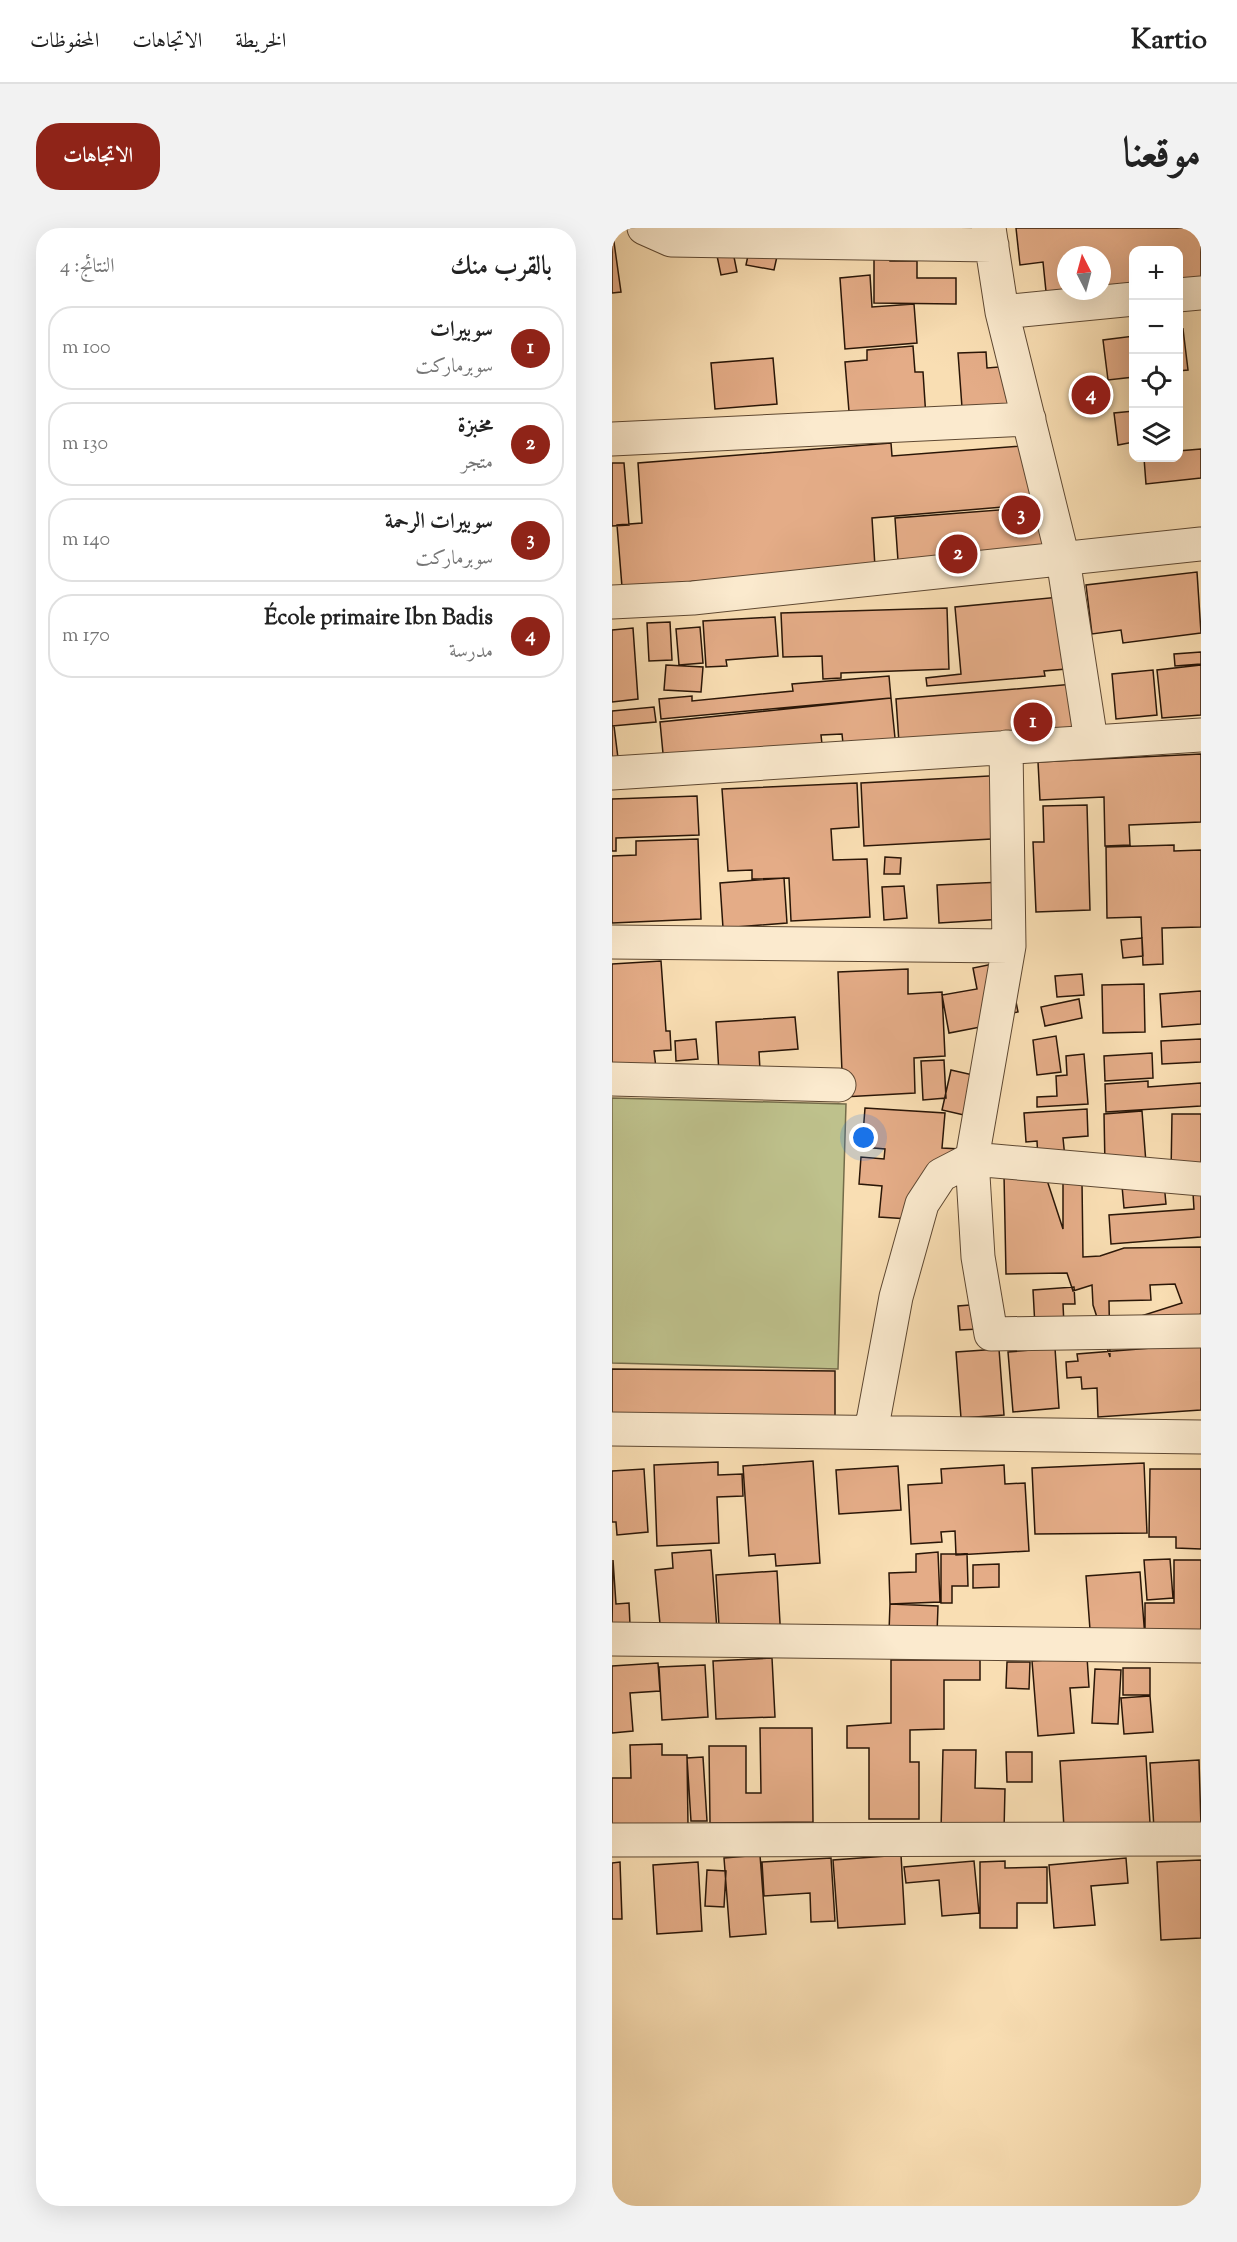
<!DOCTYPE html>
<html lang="ar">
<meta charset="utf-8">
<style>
body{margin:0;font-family:"Sorts Mill Goudy",Amiri,serif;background:#f2f2f2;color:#222;direction:rtl}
.controls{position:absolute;right:18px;top:18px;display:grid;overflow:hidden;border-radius:12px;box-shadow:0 6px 24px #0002}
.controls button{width:54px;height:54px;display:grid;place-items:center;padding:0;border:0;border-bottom:2px solid #e0e0e0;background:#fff;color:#222;font:30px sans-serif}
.compass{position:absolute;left:445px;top:18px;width:54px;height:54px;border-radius:50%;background:#fff;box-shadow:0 6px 24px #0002;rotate:354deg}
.you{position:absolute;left:252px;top:910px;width:21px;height:21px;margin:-15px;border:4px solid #fff;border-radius:50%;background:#1a73e8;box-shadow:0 0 0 9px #1a73e833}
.badge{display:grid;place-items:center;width:39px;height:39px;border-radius:50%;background:#8f2418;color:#fff;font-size:20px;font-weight:700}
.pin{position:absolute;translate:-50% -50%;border:3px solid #fff;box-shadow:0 2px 6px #0006}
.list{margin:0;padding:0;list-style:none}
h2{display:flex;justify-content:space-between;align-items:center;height:78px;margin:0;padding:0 24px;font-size:26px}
h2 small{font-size:20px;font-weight:400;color:#767676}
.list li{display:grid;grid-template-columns:39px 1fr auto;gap:18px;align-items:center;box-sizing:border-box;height:84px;margin:0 12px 12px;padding:0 12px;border:2px solid #e0e0e0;border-radius:24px}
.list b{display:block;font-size:22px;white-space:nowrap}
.list p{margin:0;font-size:20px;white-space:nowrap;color:#767676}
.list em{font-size:20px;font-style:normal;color:#767676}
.icon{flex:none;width:33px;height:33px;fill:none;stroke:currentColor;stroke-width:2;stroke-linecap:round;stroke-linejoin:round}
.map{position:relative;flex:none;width:589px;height:1978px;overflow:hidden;direction:ltr;border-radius:24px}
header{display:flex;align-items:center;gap:36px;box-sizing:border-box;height:84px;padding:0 30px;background:#fff;border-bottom:2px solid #e0e0e0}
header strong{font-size:28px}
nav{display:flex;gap:33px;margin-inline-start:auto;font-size:21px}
.intro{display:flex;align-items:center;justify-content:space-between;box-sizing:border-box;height:144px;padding:0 36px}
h1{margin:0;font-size:42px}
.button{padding:15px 27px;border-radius:24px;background:#8f2418;color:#fff;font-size:21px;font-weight:700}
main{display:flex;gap:36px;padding:0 36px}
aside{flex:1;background:#fff;border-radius:24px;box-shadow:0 6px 24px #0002}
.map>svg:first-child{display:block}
</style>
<header>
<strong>Kartio</strong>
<nav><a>الخريطة</a><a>الاتجاهات</a><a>المحفوظات</a></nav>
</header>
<div class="intro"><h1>موقعنا</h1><a class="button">الاتجاهات</a></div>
<main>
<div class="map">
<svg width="589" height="1978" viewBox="0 0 589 1978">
<rect width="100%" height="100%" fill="#f9deb3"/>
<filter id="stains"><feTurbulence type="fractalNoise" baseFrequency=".00333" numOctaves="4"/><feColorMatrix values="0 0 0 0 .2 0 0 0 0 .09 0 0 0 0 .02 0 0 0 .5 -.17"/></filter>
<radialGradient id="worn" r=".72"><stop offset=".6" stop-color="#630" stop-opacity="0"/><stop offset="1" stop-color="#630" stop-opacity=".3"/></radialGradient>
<!-- green -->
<path fill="#bec18c" stroke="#746c4a" stroke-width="1.5" d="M 0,870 L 234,876 L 226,1141 L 0,1135 Z"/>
<!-- building -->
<path fill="#e4ac87" stroke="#2a1607" stroke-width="1.5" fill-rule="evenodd" d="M 0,0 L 9,64 L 0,65 Z
M 404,0 L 589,0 L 589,54 L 566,57 L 566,22 L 522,22 L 522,61 L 436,83 L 431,34 L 408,37 ZM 454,27 L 490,27 L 490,63 L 454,63 Z
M 138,18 L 166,24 L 162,42 L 134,37 Z
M 120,19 L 125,44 L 109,47 L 104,23 Z
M 262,24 L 278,25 L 278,33 L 305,33 L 305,50 L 344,50 L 344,76 L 262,75 Z
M 258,47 L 260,79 L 302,76 L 305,115 L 233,121 L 228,50 Z
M 571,101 L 576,142 L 566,143 L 566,102 Z
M 522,108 L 522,149 L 496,152 L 491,112 Z
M 301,118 L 303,144 L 311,144 L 314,190 L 238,196 L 233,134 L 255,132 L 255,122 Z
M 374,124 L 375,140 L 411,137 L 414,189 L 351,193 L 346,125 Z
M 161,130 L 165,176 L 103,181 L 99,135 Z
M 522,183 L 522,214 L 506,217 L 502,185 Z
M 279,215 L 280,228 L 434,216 L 439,275 L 260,290 L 263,339 L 10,359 L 5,297 L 30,295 L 26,235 Z
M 589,221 L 589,250 L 534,256 L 532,230 L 566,230 L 566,223 Z
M 0,235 L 12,235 L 17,297 L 0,298 Z
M 440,278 L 444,335 L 287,347 L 283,290 Z
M 585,344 L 589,405 L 511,415 L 509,402 L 480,406 L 474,357 Z
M 458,368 L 465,440 L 432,443 L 433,448 L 315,458 L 314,450 L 349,446 L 343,379 Z
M 335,380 L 337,441 L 229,445 L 229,450 L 211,451 L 210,428 L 171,429 L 169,385 Z
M 163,389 L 166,428 L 114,432 L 115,438 L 94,439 L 91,393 Z
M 58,394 L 60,432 L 37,433 L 35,395 Z
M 88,399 L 91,435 L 67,437 L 64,401 Z
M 21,400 L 26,471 L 0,474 L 0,402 Z
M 589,424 L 589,436 L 563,438 L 562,426 Z
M 54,437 L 91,439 L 89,464 L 52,462 Z
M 589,437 L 589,487 L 550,490 L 545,442 Z
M 541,442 L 545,487 L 504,491 L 500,446 Z
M 277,448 L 279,470 L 49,491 L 47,471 L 80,468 L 80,473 L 181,463 L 180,456 Z
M 462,456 L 466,501 L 287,515 L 284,471 Z
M 279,470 L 284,520 L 232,525 L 230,506 L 209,507 L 210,516 L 52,536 L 48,494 Z
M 42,479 L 44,494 L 0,498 L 0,483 Z
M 0,498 L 2,498 L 7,538 L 0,539 Z
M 589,526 L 589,594 L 517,597 L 518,617 L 493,618 L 492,569 L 428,572 L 426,534 Z
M 395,547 L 398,610 L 252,618 L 249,555 Z
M 245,555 L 247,599 L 219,601 L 221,632 L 255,631 L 258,689 L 179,693 L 177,650 L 140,651 L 140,642 L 116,643 L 110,561 Z
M 85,568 L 87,607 L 4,610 L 4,623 L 0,623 L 0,571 Z
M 475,577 L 478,682 L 424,684 L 421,614 L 432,614 L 431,578 Z
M 86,611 L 89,691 L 0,695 L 0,628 L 24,627 L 24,613 Z
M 562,617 L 562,623 L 589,622 L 589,699 L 550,700 L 551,736 L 531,737 L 529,689 L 495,690 L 494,619 Z
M 273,629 L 289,630 L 288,646 L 272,646 Z
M 172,650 L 175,695 L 111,700 L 108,655 Z
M 390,654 L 392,691 L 327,695 L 325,657 Z
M 292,658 L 295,690 L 272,692 L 270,659 Z
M 530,710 L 531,728 L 511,730 L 509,712 Z
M 49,733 L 54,803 L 58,803 L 59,822 L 42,823 L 44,840 L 0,852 L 0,736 Z
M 396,733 L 406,784 L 377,789 L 379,797 L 337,805 L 330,767 L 365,761 L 361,740 Z
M 296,741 L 296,766 L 330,764 L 333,828 L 302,830 L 303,865 L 231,869 L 226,744 Z
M 470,746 L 472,767 L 445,769 L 443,748 Z
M 532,756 L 533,804 L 491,805 L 490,757 Z
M 589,763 L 589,796 L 550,799 L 548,766 Z
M 467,771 L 470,790 L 433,798 L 429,779 Z
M 183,789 L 186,821 L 147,824 L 149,860 L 108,863 L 104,794 Z
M 444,808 L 449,844 L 425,847 L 421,812 Z
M 84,811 L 86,831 L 64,833 L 63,813 Z
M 589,811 L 589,834 L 550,836 L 549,813 Z
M 540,825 L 541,850 L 493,853 L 492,828 Z
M 472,826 L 476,876 L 425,879 L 425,869 L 445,868 L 444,848 L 455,847 L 454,828 Z
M 332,832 L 334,870 L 311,872 L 309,833 Z
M 339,842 L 383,852 L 374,892 L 330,882 Z
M 536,853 L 536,859 L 589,855 L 589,878 L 494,884 L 493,856 Z
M 253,880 L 333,885 L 330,920 L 348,921 L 312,992 L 267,989 L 270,958 L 247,956 L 249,929 L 272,931 L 273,921 L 250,919 Z
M 475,881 L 476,908 L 451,910 L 453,930 L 426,931 L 425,913 L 414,914 L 412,885 Z
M 530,883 L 534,935 L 493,938 L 492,886 Z
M 560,886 L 589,886 L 589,947 L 559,946 Z
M 433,946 L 451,1001 L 451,954 L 470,954 L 471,1029 L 488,1028 L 512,1020 L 589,1019 L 589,1086 L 530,1106 L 529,1088 L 570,1075 L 563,1056 L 538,1057 L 539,1072 L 497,1073 L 498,1129 L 481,1077 L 480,1057 L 461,1063 L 455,1045 L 394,1046 L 392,947 Z
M 552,955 L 554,976 L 512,980 L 510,958 Z
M 589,964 L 589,1009 L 499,1016 L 497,987 L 582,981 L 581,965 Z
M 462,1059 L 463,1076 L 451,1076 L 452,1097 L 423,1099 L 421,1062 Z
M 383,1075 L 385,1100 L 348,1102 L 346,1078 Z
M 589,1116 L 589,1182 L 486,1189 L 485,1160 L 470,1161 L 469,1149 L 455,1150 L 454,1134 L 466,1133 L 465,1126 Z
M 443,1120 L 447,1180 L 401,1184 L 396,1124 Z
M 387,1121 L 392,1187 L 349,1190 L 344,1124 Z
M 0,1141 L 223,1143 L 223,1197 L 0,1191 Z
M 201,1233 L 208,1335 L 164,1338 L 163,1326 L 137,1328 L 131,1238 Z
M 106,1234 L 106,1247 L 130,1246 L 131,1268 L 105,1269 L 107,1315 L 45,1318 L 42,1237 Z
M 532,1235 L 535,1305 L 423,1306 L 420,1240 Z
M 392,1237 L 393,1256 L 413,1255 L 417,1323 L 344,1327 L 343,1303 L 329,1304 L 330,1314 L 299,1316 L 296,1257 L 330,1255 L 329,1241 Z
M 286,1238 L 289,1282 L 227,1286 L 224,1242 Z
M 32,1241 L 36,1304 L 5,1307 L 4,1294 L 0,1294 L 0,1243 Z
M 538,1241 L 589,1241 L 589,1321 L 564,1320 L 564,1309 L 537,1309 Z
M 99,1322 L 105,1402 L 49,1407 L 43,1342 L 61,1340 L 60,1325 Z
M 326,1324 L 328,1374 L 278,1376 L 277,1345 L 304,1344 L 304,1326 Z
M 329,1326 L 355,1326 L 356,1358 L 340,1358 L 340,1375 L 329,1375 Z
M 558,1331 L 561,1370 L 535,1372 L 532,1332 Z
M 1,1332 L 4,1376 L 17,1375 L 18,1397 L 0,1398 Z
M 562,1332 L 589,1332 L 589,1418 L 533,1418 L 533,1375 L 562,1375 Z
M 387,1336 L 387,1359 L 361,1360 L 361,1337 Z
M 165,1343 L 169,1412 L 108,1415 L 104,1347 Z
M 528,1344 L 533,1410 L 479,1415 L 474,1348 Z
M 278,1376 L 326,1378 L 325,1406 L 277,1404 Z
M 475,1429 L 477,1459 L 458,1460 L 462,1505 L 426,1508 L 420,1433 Z
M 160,1430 L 163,1489 L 104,1491 L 101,1433 Z
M 279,1432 L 368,1432 L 368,1452 L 332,1452 L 332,1501 L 298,1502 L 298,1534 L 307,1534 L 307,1591 L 257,1591 L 257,1520 L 235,1520 L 235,1498 L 279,1495 Z
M 395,1434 L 418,1434 L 417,1461 L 394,1460 Z
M 46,1435 L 48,1463 L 18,1465 L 21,1503 L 0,1505 L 0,1438 Z
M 93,1437 L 96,1489 L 50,1492 L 47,1439 Z
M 511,1440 L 538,1440 L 538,1467 L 511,1467 Z
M 483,1441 L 509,1442 L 506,1496 L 480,1495 Z
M 538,1468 L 541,1504 L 512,1506 L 509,1470 Z
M 148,1500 L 200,1500 L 201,1594 L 98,1595 L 97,1518 L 134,1518 L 134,1565 L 149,1565 Z
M 50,1516 L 50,1527 L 75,1527 L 76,1597 L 0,1598 L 0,1550 L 19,1550 L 18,1517 Z
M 331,1522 L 364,1522 L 363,1560 L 393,1561 L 392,1603 L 329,1602 Z
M 394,1524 L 420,1524 L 420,1554 L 395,1554 Z
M 534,1528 L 538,1595 L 452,1600 L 448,1533 Z
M 91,1529 L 95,1593 L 79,1593 L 75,1530 Z
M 587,1532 L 589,1598 L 542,1601 L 538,1535 Z
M 148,1627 L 154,1706 L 118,1709 L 112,1630 Z
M 289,1627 L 293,1696 L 226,1700 L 221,1632 Z
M 219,1630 L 223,1693 L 199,1694 L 198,1665 L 152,1668 L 150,1634 Z
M 514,1630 L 516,1655 L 479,1658 L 483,1697 L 442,1700 L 437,1637 Z
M 589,1632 L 589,1710 L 549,1712 L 545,1634 Z
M 362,1633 L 367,1685 L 330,1688 L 327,1652 L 294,1655 L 292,1639 Z
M 393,1633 L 393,1640 L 435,1639 L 435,1675 L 405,1675 L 405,1700 L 368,1700 L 368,1634 Z
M 8,1634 L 10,1691 L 0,1691 L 0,1635 Z
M 86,1634 L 90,1703 L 45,1706 L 41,1637 Z
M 95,1642 L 114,1643 L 112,1679 L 93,1678 Z"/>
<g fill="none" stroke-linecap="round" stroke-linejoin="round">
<defs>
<path id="street" d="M 32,0 L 59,12 L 380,17
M 377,0 L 390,84 L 451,331 L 479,513
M 566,67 L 589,65
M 390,84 L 522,71
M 0,211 L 417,191
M 0,374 L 81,370 L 589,316
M 0,545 L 589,507
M 0,714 L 397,718
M 0,851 L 227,857
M 589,951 L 360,931 L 366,1029 L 379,1106 L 589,1103
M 0,1201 L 589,1209
M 259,1204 L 284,1069 L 310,976 L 329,947 L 360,931 L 397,718 L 394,519
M 0,1411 L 589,1418
M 0,1612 L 589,1611"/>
</defs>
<!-- street casing -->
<use href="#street" stroke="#5e4832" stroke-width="35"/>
<!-- street -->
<use href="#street" stroke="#fbeace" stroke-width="33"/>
</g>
<rect width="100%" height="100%" filter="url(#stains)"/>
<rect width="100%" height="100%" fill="url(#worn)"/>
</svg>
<div class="controls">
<button>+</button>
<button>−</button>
<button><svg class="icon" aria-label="locate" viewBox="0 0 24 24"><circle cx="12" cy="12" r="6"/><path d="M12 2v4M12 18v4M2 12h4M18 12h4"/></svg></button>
<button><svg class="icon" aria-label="layers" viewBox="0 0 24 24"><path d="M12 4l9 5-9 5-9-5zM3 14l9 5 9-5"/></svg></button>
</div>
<svg class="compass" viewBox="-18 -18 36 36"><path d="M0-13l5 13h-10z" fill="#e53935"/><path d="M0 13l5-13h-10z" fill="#767676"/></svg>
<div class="you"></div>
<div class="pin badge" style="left:421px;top:494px">1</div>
<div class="pin badge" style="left:346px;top:326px">2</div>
<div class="pin badge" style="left:409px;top:287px">3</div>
<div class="pin badge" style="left:479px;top:167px">4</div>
</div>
<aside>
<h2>بالقرب منك<small>النتائج: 4</small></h2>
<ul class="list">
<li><span class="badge">1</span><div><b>سوبيرات</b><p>سوبرماركت</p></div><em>100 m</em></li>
<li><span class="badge">2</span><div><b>مخبزة</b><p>متجر</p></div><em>130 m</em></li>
<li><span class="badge">3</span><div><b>سوبيرات الرحمة</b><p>سوبرماركت</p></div><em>140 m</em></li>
<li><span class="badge">4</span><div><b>École primaire Ibn Badis</b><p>مدرسة</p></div><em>170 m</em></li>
</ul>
</aside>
</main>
